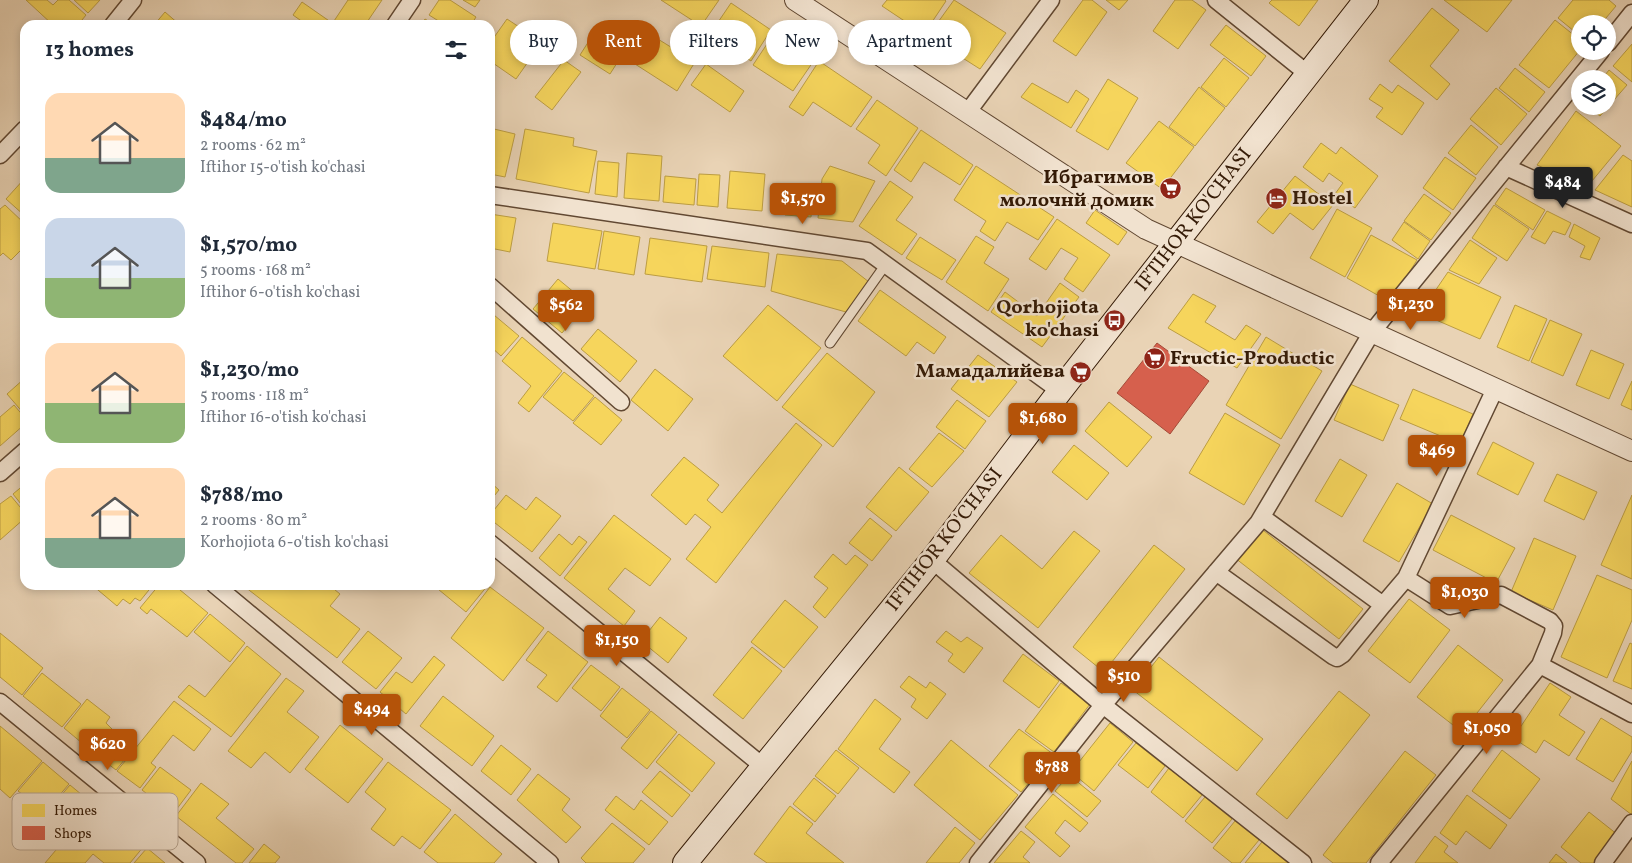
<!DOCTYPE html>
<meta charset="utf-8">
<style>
body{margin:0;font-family:Vollkorn,serif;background:#f6f6f7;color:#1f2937;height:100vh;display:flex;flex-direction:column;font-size:19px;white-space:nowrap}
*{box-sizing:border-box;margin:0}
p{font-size:16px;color:#747a83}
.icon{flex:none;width:28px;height:28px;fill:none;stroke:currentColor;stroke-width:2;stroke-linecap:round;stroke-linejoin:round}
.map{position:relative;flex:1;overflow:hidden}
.panel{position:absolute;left:20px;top:20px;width:475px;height:570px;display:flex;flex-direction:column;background:#fff;border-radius:15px;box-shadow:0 2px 8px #0003}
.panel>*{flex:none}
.hud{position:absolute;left:510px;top:20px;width:475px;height:45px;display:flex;gap:10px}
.tools{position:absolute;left:1571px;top:15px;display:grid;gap:10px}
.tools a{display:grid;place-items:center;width:45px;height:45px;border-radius:50%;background:#fff;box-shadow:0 2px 8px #0003;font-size:25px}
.price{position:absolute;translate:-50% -42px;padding:0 11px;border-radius:5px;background:#b45309;color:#fff;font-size:16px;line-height:32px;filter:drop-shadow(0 1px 2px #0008)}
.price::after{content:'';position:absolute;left:50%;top:30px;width:15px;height:11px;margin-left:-8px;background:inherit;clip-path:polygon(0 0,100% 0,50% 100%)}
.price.selected{background:#222;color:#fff}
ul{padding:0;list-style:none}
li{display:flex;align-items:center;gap:15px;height:125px;padding:0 25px}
li span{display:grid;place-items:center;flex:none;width:140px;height:100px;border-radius:15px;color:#555}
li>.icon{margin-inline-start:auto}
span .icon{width:60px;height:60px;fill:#fffc;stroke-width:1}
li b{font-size:21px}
h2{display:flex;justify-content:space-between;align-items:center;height:60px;padding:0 25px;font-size:21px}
.pill{padding:0 18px;border-radius:22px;background:#fff;box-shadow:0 2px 8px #0003;font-size:18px;line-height:45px}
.pill.selected{background:#b45309;color:#fff}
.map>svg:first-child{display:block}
</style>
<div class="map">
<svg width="1632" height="863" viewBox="0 0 1632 863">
<rect width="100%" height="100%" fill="#e9d3b5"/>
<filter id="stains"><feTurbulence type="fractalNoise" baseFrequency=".004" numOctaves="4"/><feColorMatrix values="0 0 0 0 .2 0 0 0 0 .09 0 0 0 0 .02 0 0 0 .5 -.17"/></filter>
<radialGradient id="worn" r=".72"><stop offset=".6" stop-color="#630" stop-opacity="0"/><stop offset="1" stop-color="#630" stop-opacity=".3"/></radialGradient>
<path fill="#f6d55c" stroke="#bc9d42" d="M26,0H47L53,5L58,0H69L86,15L78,25H53Z
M74,0H100L88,13Z
M348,0H382L365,25H340L334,21Z
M439,0H450L476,17L471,25H445L429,15Z
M463,0H480L475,7Z
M661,0H719L701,26Z
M887,0H945L946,1L924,34L882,6Z
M954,0L1006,33L980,69L928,36Z
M1083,0H1092L1107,12L1076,56L1053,41Z
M1106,0H1128L1119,10Z
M1175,0H1192L1206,10L1178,49L1153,31Z
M1272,0H1318L1299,26L1269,3Z
M1444,0H1512L1487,32Z
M1573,0H1609L1616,6L1601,24H1580V36L1558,18Z
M302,2L335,25H307L293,15Z
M731,3L771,30L751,61L710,34Z
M1432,8L1459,30L1430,66L1450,84L1437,100L1389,61Z
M165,12L180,25H154Z
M425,19L435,25H421Z
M507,19L542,42L516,79L490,61V43Z
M1555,20L1580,40V50L1549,88L1519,65Z
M601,22L631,41L610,74L580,55Z
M1226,25L1266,56L1251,76L1210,45Z
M775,32L815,59L793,91L753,65Z
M653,36L695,62L677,91L635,64Z
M1632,44V82L1613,66Z
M1224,58L1249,78L1226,107L1201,87Z
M564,60L581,72L552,110L535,97Z
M819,61L872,97L851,127L813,102L803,116L789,107Z
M706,64L744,91L730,112L691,85Z
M1515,68L1545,92L1529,112L1499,88Z
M1609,70L1627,85L1600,116L1587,106H1608V79H1602Z
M1108,79L1138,98L1108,150L1076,131Z
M1032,83L1068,103L1076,90L1089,99L1071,128L1021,97Z
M1380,84L1392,93L1398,85L1424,103L1402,135L1376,117L1383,108L1369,99Z
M1199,87L1225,108L1195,146L1169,127Z
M1496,88L1527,114L1501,145L1470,119Z
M877,100L918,128L886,176L868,163L880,145L856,129Z
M1576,111L1621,146L1587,187L1537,165Z
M1159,121L1194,147L1162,189L1126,163Z
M1471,125L1498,147L1476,175L1448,153Z
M490,128L515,134L505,177L490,174Z
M525,129L574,138L573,146L597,151L589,193L516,179Z
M921,130L973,165L960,185L924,162L911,182L894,170Z
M1321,143L1336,154L1341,147L1378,176L1355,208L1335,194L1343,183L1329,173L1323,182L1303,167Z
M627,153L662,156L659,201L624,198Z
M1623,155L1632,161V207L1595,190Z
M1445,157L1476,178L1453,210L1423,188Z
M598,161L619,163L617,197L595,194Z
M830,166L875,181L853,222L818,218L822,179Z
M976,166L1054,217L1038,240L1007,222L995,241L980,231L986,221L954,200Z
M730,171L765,174L762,211L727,208Z
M699,174L720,175L718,207L697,205Z
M665,176L696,179L694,205L663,202Z
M1295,176L1333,205L1313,230L1290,213L1273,234L1257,222Z
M25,178V216L6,199Z
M890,181L913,197L896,220L917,234L902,255L859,226Z
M787,187L813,189L811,217L785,215Z
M1506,188L1545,210L1533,230L1495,204Z
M1424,194L1451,213L1431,240L1404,221Z
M5,205L25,224V246L11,260L3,253L0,256V209Z
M1494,205L1529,229L1507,261L1472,238Z
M1337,209L1372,228L1345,277L1310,258Z
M1095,210L1127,232L1118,245L1086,223Z
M1547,211L1571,223L1565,235L1553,231L1545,244L1531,237Z
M490,214L516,218L510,252L490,248Z
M1057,219L1110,255L1083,292L1064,279L1078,258L1061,248L1046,270L1029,259Z
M1404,222L1430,241L1418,259L1392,240Z
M553,223L602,231L595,269L547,261Z
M1574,224L1600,238L1590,260L1580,257L1585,246L1569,237Z
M604,231L640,237L634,275L598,269Z
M1371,235L1417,260L1390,302L1347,278Z
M976,236L994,247L984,263L1009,279L988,311L946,282Z
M920,237L956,260L942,280L906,258Z
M650,238L707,246L702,282L645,274Z
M1470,240L1497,258L1479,284L1449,270Z
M712,246L769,253L765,287L707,279Z
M777,254L842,261L869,282L846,312L771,291Z
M1448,272L1501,297L1480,339L1420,313Z
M558,279L587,303L562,333L533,309Z
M1060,283L1079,297L1042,347L991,312L1005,292L1037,316Z
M880,290L946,337L934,354L917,342L906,356L858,321Z
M1193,294L1216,306L1205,322L1235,340L1246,325L1261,334L1237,368L1168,328Z
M768,305L821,348L777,401L723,356Z
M1515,305L1547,319L1529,361L1497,347Z
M494,315L519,336L501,356L490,346V321Z
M1550,320L1582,334L1563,376L1531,362Z
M598,329L637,361L620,382L581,349Z
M522,337L562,371L529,412L518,403L531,386L502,361Z
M1266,337L1322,371L1281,439L1226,405Z
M1591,350L1624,364L1609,399L1576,385Z
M827,353L875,392L833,447L782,407Z
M978,355L1017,382L989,417L951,389Z
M655,369L693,399L668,431L631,400Z
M564,372L594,396L573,421L543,397Z
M25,378V415L7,394Z
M1632,381V410L1621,405Z
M1350,384L1399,405L1383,441L1334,420Z
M1413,389L1473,414L1460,444L1400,419Z
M595,397L622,420L601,445L573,423Z
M957,400L986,421L965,449L936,427Z
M1109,402L1152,437L1127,467L1085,431Z
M14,405L25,418V424L0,446V417Z
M1225,413L1280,445L1244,505L1189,473Z
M796,423L822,445L716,583L686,559L711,527L695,514L686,525L651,495L684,457L719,485L707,500L722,513Z
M939,433L964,451L932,487L909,469Z
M1493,442L1534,463L1518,495L1477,474Z
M1074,445L1109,473L1087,500L1052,472Z
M1340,459L1367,475L1342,517L1315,501Z
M899,467L929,492L896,531L866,507Z
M1557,474L1597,492L1584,520L1544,501Z
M490,482L499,490L490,501Z
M1397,483L1433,504L1399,562L1363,541Z
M25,484V509L13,494Z
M506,495L526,510L536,497L561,516L532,552L490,519V515Z
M1632,495V579L1601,565Z
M11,496L25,513V518L0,540V504Z
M614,515L671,559L650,586L625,568L608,589L635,611L624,626L564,578Z
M1451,515L1515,548L1496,583L1433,550Z
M870,518L892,536L872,561L849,543Z
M1259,527L1363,609L1339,639L1235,558Z
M1074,531L1100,551L1038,628L969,573L1001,535L1042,569Z
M559,534L572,545L579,536L587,542L560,576L539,558Z
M1534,538L1576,556L1553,610L1511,592Z
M1154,545L1185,569L1104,672L1073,647Z
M833,554L846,565L855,555L868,565L825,618L813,607L828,588L814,577Z
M1597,575L1632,590V620L1607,678L1561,657Z
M92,585H153L140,601L135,598L130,604L123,599L117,606Z
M159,585H174L208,613L187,637L151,609L147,614L140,608Z
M247,585H290L294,588L296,585H329L340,594L330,606L360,629L337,658L245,587Z
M433,585H488L466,612Z
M490,587L544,628L503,681L451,638Z
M1409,599L1450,630L1410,683L1368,651Z
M785,600L818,627L784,668L751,642Z
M210,614L245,643L230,662L194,632Z
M660,617L687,638L668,663L641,641Z
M368,631L402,658L376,689L342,662Z
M548,631L588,662L557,702L537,687L547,675L526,660Z
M946,631L961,642L967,637L983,648L964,673L948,661L953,654L936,642Z
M0,633L43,668L22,695L0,677Z
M1630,643L1632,644V689L1613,681Z
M1458,645L1503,680L1462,732L1417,697Z
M247,646L281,674L231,737L178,697L189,685L205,697Z
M752,647L782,671L743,719L713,695Z
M1023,654L1059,681L1039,708L1003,681Z
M434,656L445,665L406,714L380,692L396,672L412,683Z
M1159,657L1263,739L1237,771L1133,690Z
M591,665L620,687L601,711L572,688Z
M42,673L81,704L62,727L23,696Z
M909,676L926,688L930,682L946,694L927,719L911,707L916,699L900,687Z
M286,678L304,691L287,712L319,737L290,773L265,752L251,768L228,751Z
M1061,683L1090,704L1054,752L1025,731Z
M1550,683L1571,697L1559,715L1585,732L1569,756L1544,740L1536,753L1513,738Z
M622,688L650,710L627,738L600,716Z
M1339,691L1370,715L1287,819L1256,794Z
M443,696L494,736L472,766L420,726Z
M87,699L110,717L106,723L113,730L94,753L64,728Z
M875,699L901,719L879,749L910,772L894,793L838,749Z
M174,701L211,729L194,751L173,735L151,763L156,767L140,788L117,771Z
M651,711L677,732L647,769L621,748Z
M1601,718L1632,737V751L1613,782L1576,759Z
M1110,723L1133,742L1094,791L1071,772Z
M340,725L383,759L348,803L305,769Z
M0,726L42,761L10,798L0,789Z
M1019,729L1053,754L1021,792L989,766Z
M114,731L135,747L116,770L95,754Z
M679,734L715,763L692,792L656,762Z
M951,740L1018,795L980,840L914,785Z
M1136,743L1165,766L1148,788L1118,765Z
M501,745L531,769L511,795L481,771Z
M836,750L859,768L838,794L815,776Z
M1502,750L1540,779L1510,819L1472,791Z
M1405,751L1436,775L1366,863H1333L1323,855Z
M1632,761V815L1611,799Z
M43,762L69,784L45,812L18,791Z
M388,762L451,810L420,849L402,836L394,846L371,829L386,809L365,792Z
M160,767L191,790L173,814L142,790Z
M1169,768L1202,795L1183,818L1151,792Z
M660,771L690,795L672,817L642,792Z
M538,774L570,799L562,810L581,827L566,843L517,800Z
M1069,775L1101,801L1087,817L1055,791Z
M814,778L836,796L815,822L793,804Z
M201,783L229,804L216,818L254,849L242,863H236L176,816Z
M70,785L93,804L68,833L45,814Z
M1053,794L1088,823L1080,832L1065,820L1055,833L1070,846L1060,857L1025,827Z
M1467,795L1507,825L1490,849L1466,831L1456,845L1440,833Z
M616,796L634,810L641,800L668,822L649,845L605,810Z
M1205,797L1232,819L1212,843L1185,821Z
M94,805L144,846L130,863H104L93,854L85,863H45Z
M790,806L813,824L806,833L844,863H767L754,854Z
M1589,812L1618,835L1595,863H1581L1561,847Z
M455,814L502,854L494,863H438L424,852Z
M1235,821L1259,840L1240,863H1232L1213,848Z
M612,823L645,849L633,863H586L581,858Z
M955,827L975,843L959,863H926Z
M1021,831L1035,842L1023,857L1030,863H994Z
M1435,836L1448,846L1444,852L1458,863H1415Z
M1262,842L1288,863H1245Z
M264,844L280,857L275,863H249Z
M147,848L165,863H134Z
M1556,854L1567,863H1549Z"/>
<path fill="#d6604d" stroke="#a54b38" d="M1157,343L1209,381L1170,434L1117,393Z"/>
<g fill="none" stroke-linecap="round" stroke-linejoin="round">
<defs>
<path id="service" d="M830,343L886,264"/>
<path id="minor" d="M1216,0L1308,74
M113,25L133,0
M395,25L412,0
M1608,43L1632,13
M967,113L1051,0
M0,155L25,129
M1506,167L1632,224
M490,195L867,251L1060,391
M490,286L621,402
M0,473L25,451
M490,543L764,767
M932,560L1103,705L1303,863
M1216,572L1333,656L1337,658L1343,654L1383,605L1262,517
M1406,578L1495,389
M215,585L550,863
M1540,665L1632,714
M0,702L197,863
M978,863L1103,705L1258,523L1372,332L1601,51
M1379,863L1540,665L1553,633L1554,626L1550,621L1501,595L1450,606L1406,578L1383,605
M1603,863L1632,823"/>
<path id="tertiary" d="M795,0L1146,229L1632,451"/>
<path id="secondary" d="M685,863L932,560L1060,391L1366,0"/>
</defs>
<use href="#service" stroke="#614832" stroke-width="11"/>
<use href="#minor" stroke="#614832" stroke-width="19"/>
<use href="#tertiary" stroke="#614832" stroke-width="22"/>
<use href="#secondary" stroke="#341a06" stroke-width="26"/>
<use href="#service" stroke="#f1e2cf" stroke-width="9"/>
<use href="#minor" stroke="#f1e2cf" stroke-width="16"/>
<use href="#tertiary" stroke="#f1e2cf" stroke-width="20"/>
<use href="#secondary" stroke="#f1e2cf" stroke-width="24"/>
</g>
<defs>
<symbol id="supermarket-disc" viewBox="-11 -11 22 22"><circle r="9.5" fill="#8f2418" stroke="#f1e2cf"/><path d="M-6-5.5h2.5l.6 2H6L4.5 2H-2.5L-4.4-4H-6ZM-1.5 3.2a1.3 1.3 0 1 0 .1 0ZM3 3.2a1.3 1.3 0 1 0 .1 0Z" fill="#fff"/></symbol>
<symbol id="hotel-disc" viewBox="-11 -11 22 22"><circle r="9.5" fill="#8f2418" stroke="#f1e2cf"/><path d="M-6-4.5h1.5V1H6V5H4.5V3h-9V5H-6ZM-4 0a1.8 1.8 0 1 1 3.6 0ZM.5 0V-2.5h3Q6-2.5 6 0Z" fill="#fff"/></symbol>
<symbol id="bus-disc" viewBox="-11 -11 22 22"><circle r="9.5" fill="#8f2418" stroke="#f1e2cf"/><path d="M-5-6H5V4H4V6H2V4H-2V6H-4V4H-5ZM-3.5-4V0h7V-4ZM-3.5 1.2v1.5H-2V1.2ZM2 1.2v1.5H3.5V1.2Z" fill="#fff"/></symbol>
</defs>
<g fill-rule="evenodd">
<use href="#supermarket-disc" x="1158" y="176" width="25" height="25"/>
<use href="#hotel-disc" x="1264" y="186" width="25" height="25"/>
<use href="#bus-disc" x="1102" y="308" width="25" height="25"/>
<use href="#supermarket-disc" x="1142" y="346" width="25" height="25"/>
<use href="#supermarket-disc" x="1068" y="360" width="25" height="25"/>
</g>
<g text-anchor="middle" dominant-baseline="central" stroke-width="5" stroke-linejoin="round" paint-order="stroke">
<g font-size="20" font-weight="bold" fill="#341a06" stroke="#f1e2cf" text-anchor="end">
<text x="1154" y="178">Ибрагимов<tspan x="1154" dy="23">молочнй домик</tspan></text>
<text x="1292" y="199" text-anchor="start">Hostel</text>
<text x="1099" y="308">Qorhojiota<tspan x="1099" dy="23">ko'chasi</tspan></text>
<text x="1170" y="359" text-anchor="start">Fructic-Productic</text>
<text x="1065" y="372">Мамадалийева</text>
</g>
<g font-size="20" fill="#341a06" stroke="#f1e2cf">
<text transform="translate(1194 220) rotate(-52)">IFTIHOR KO'CHASI</text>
<text transform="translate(945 540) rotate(-52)">IFTIHOR KO'CHASI</text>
</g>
</g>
<rect x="12" y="793" width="166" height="57" rx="8" fill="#f1e2cf" stroke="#b8a693" stroke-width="1"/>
<rect x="22" y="804" width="23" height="13" fill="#f6d55c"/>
<rect x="22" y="826" width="23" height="14" fill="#d6604d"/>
<g font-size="14" fill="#341a06">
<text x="54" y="815">Homes</text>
<text x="54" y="838">Shops</text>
</g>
<rect width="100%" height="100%" filter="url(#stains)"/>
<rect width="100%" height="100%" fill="url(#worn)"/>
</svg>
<div class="tools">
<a><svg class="icon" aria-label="locate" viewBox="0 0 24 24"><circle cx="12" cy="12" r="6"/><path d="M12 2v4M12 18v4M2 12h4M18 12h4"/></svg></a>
<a><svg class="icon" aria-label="layers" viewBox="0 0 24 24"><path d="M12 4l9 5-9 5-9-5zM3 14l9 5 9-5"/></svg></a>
</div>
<b class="price selected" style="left:1563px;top:209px">$484</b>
<b class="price" style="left:803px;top:225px">$1,570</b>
<b class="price" style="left:1411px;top:331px">$1,230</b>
<b class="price" style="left:566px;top:332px">$562</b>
<b class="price" style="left:1043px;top:445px">$1,680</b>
<b class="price" style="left:1437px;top:477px">$469</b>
<b class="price" style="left:1465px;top:619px">$1,030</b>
<b class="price" style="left:617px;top:667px">$1,150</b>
<b class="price" style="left:1124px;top:703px">$510</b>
<b class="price" style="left:372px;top:736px">$494</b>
<b class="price" style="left:1487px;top:755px">$1,050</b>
<b class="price" style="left:108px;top:771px">$620</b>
<b class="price" style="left:1052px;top:794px">$788</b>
<div class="hud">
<a class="pill">Buy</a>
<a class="pill selected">Rent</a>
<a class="pill">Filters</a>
<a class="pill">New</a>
<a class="pill">Apartment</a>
</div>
<section class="panel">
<h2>13 homes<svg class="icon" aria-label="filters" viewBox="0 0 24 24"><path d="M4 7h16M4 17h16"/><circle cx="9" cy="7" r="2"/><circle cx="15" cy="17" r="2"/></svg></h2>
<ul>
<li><span style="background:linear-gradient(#ffd9b3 65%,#7fa58c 0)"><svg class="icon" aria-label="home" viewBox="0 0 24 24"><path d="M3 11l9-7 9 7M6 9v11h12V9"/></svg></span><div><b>$484/mo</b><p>2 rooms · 62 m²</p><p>Iftihor 15-o'tish ko'chasi</p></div></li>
<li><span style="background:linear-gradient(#c9d6e8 60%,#8fb573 0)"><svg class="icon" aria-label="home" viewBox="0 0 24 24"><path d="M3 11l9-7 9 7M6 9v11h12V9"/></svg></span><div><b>$1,570/mo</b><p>5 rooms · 168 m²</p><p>Iftihor 6-o'tish ko'chasi</p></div></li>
<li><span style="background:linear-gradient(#ffd9b3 60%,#8fb573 0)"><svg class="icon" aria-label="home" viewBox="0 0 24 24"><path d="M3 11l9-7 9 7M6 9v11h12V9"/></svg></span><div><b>$1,230/mo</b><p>5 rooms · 118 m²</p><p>Iftihor 16-o'tish ko'chasi</p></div></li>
<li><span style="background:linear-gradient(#ffd9b3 70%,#7fa58c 0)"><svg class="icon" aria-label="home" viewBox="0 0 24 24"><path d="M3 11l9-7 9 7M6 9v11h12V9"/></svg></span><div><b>$788/mo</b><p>2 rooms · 80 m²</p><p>Korhojiota 6-o'tish ko'chasi</p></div></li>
</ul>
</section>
</div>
